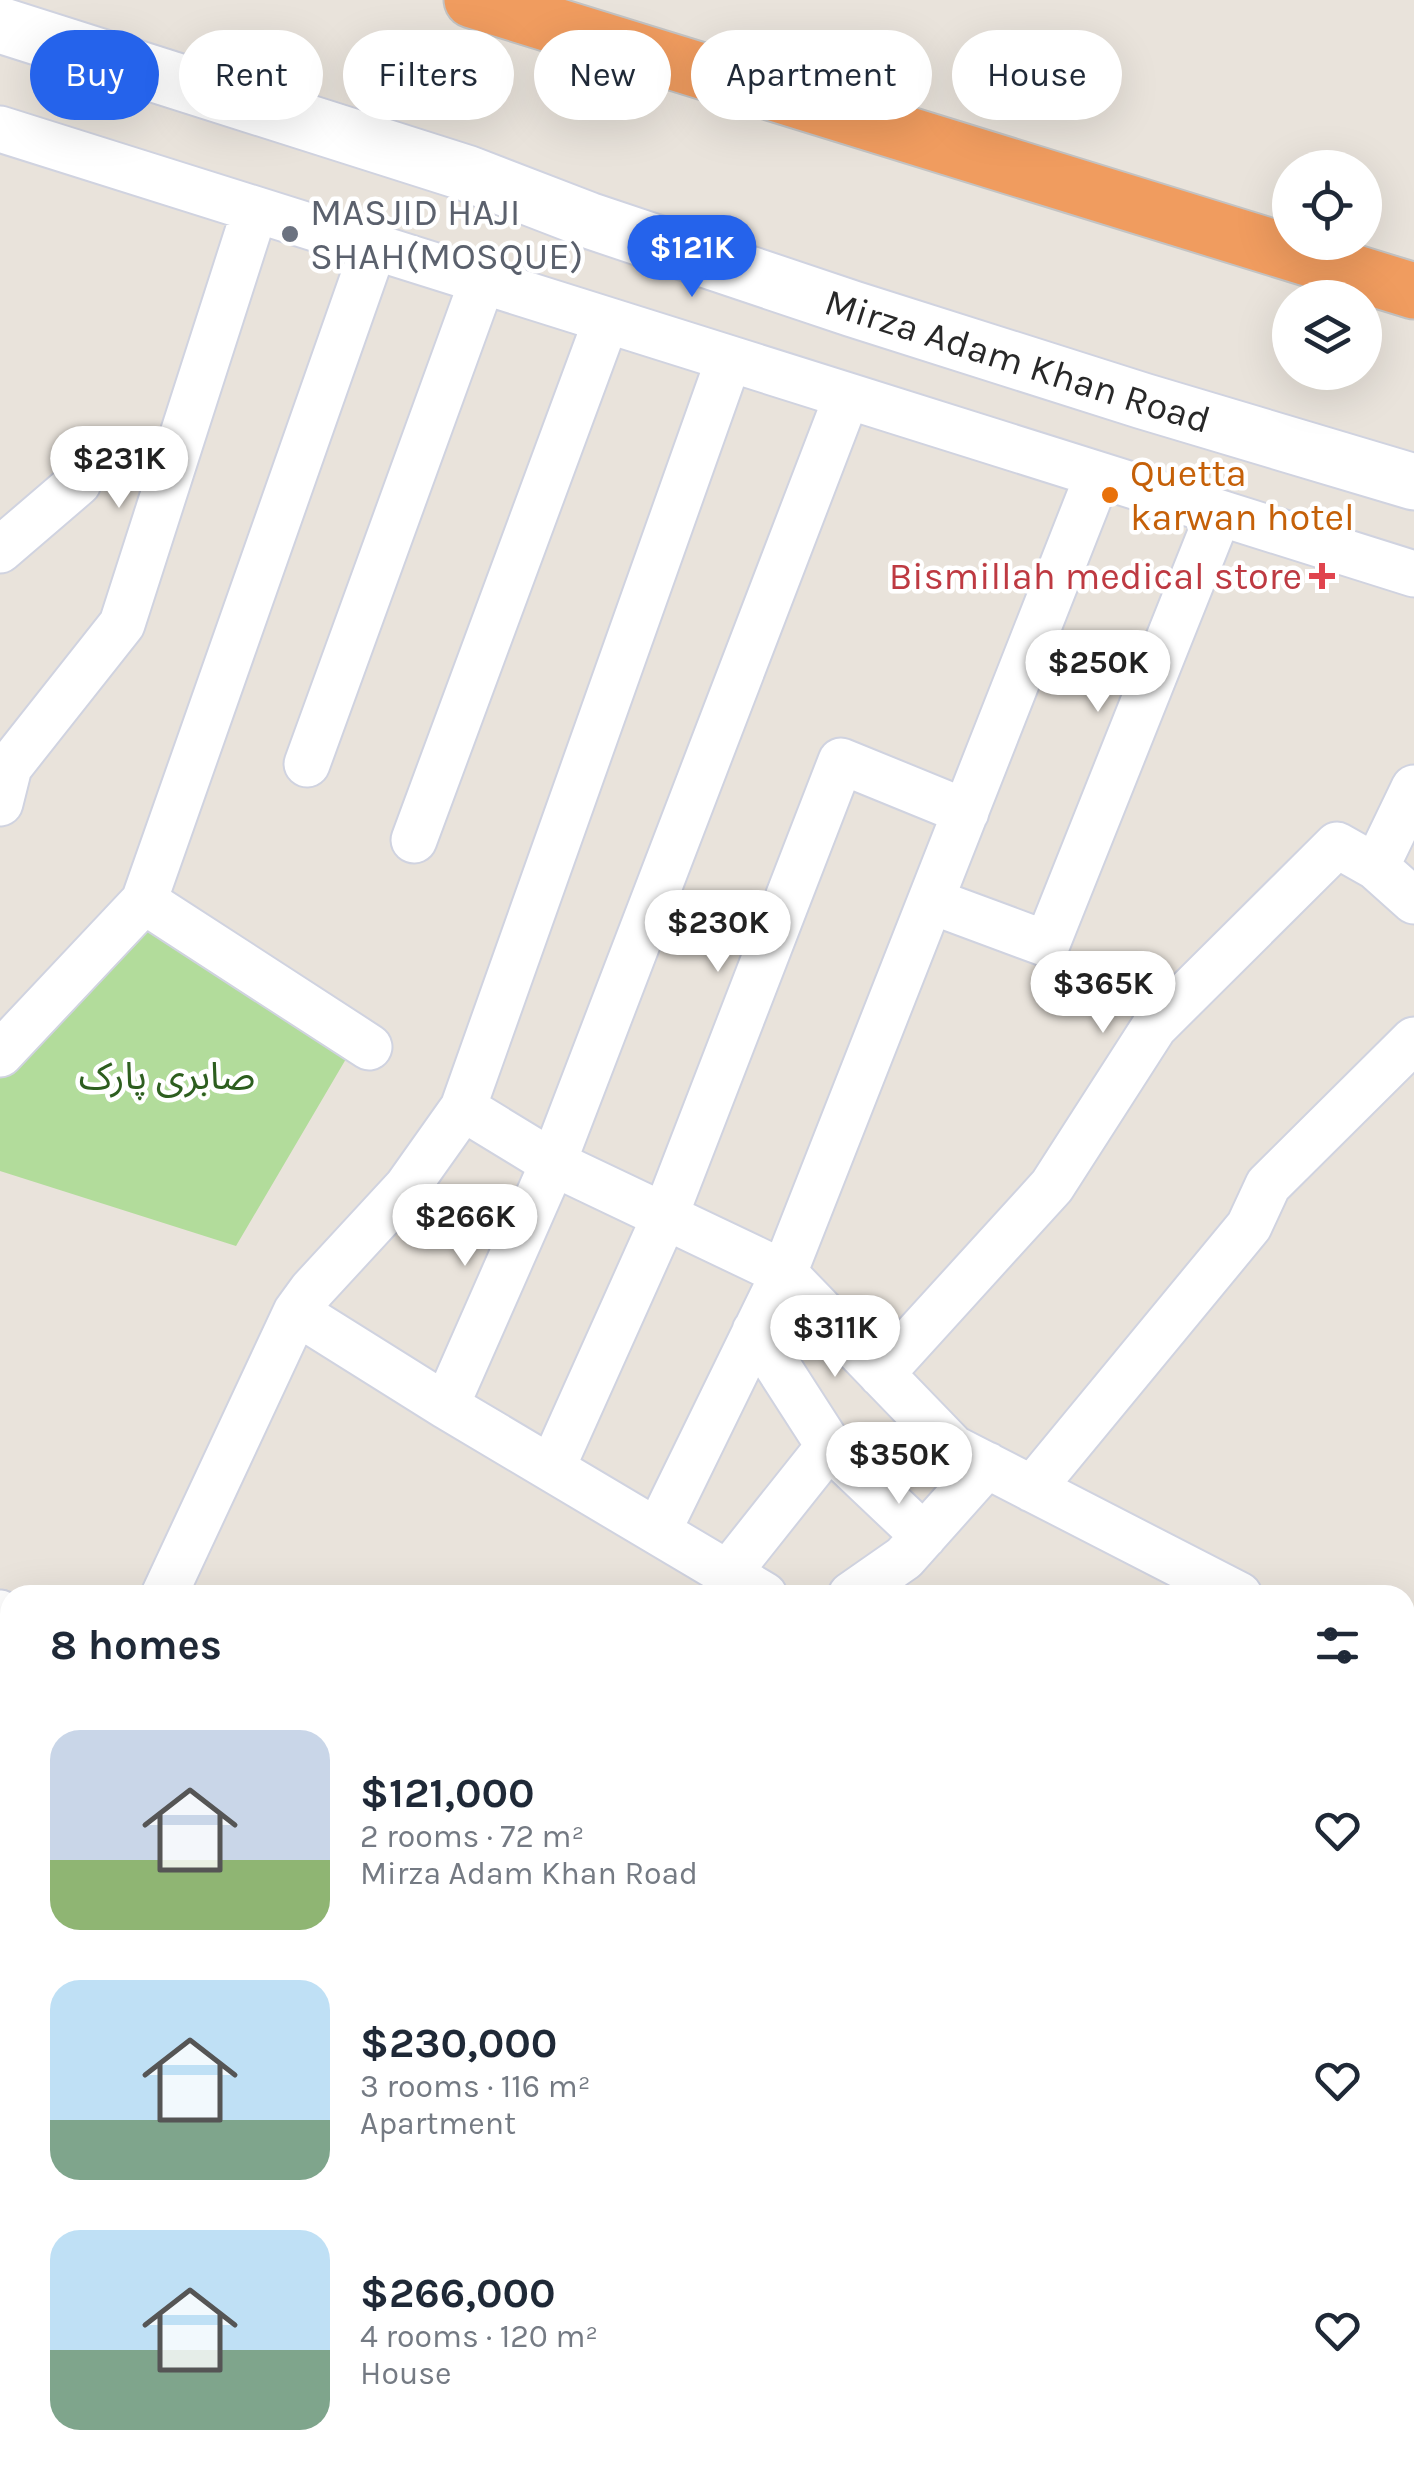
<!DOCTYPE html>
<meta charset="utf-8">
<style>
body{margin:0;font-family:Karla,"Noto Sans Arabic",sans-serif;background:#f6f6f7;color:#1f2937;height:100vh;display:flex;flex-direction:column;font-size:38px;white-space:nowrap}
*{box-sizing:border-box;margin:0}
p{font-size:32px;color:#747a83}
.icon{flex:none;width:55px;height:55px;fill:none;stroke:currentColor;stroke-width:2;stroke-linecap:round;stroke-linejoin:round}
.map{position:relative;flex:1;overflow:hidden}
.drawer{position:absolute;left:0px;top:1585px;width:1415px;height:892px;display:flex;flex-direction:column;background:#fff;border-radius:30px 30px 0 0;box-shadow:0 10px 40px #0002}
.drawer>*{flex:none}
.top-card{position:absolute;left:30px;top:30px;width:1355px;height:90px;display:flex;gap:20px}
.tools{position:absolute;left:1272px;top:150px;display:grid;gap:20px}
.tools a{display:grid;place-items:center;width:110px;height:110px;border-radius:50%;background:#fff;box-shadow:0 10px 40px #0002;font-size:50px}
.price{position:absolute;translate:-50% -85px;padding:0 22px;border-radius:35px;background:#fff;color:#222;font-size:32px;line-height:65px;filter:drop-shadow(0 2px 5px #0008)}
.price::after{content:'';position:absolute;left:50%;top:60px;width:30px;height:22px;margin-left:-15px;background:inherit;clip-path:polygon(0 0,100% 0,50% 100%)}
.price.on{background:#2563eb;color:#fff}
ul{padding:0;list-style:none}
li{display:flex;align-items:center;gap:30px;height:250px;padding:0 50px}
li span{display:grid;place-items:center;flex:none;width:280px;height:200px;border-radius:30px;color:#555}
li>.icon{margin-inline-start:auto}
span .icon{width:120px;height:120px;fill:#fffc;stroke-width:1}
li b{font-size:42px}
h2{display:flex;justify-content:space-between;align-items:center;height:120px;padding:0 50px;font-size:42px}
.pill{padding:0 35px;border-radius:45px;background:#fff;box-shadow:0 10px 40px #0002;font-size:35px;line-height:90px}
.pill.on{background:#2563eb;color:#fff}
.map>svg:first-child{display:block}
</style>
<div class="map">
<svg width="1414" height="2477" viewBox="0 0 1414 2477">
<rect width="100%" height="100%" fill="#e9e3db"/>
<path fill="#b2dc9b" d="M139,888L363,1030L236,1246L0,1171V1054Z
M1405,2054L1414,2058V2263L1405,2281Z"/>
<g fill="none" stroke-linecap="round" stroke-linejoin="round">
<defs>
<path id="street" d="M0,129L1414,574
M0,550L78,483
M307,764L482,282
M0,803L9,767L122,624L255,210
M414,840L606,321
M1376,867L1414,901
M144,901L369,1047
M931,901L1047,944L1219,513
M0,1054L144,901L374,247
M463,1108L553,1163L784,1273L953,1448L1239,1595
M296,1312L446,1406L764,1595
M755,1331L829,1446L924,1536
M881,1374L1052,1186L1154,1027L1337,845L1376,867L1414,788
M446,1406L553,1163L847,396
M552,1468L665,1216L841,761L966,812
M1032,1489L1249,1226L1268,1185L1414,1040
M658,1531L784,1273L1098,475
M728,1573L829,1446
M164,1595L296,1312L312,1290L407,1187L463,1108L729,359
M851,1595L904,1558L987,1465
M0,1613L10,1618
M1405,1662L1414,1654
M1405,1888L1414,1872
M0,1923L10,1921
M1405,1948L1414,1953
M0,2001L10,1983
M1405,2388L1414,2394
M497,2477L502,2468
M1331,2477L1337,2468"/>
<g id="secondary">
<path id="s1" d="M0,25L466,173L588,220L853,309L1143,401L1414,482"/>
</g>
<path id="highway" d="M472,0L1414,291"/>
</defs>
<use href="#street" stroke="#d0d3e0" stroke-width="49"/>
<use href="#secondary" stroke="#d0d3e0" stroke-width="59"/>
<use href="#highway" stroke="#c3c3c3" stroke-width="59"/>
<use href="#street" stroke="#fff" stroke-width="45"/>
<use href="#secondary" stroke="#fff" stroke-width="55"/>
<use href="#highway" stroke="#f09c5f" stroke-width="55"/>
</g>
<circle fill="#6b7280" stroke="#fff" stroke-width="4" cx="290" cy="234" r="10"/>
<circle fill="#e8710a" stroke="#fff" stroke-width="4" cx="1110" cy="495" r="10"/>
<path fill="#e0444e" stroke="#fff" stroke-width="4" d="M1317 561h10v10h10v10h-10v10h-10v-10h-10v-10h10z"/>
<g text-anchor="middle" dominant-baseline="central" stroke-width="9" stroke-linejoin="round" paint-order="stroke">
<g font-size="38" fill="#5b616d" stroke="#fff" text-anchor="start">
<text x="310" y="212">MASJID HAJI<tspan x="310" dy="44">SHAH(MOSQUE)</tspan></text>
</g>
<g font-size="38" fill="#282828" stroke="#fff">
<text stroke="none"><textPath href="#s1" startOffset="1072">Mirza Adam Khan Road</textPath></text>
</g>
<g font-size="38" fill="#c56008" stroke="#fff" text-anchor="start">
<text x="1130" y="473">Quetta<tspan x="1130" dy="44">karwan hotel</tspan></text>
</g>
<g font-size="38" fill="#be3a42" stroke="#fff" text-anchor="end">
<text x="1302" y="576">Bismillah medical store</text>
</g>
<g font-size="38" fill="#2d5e1f" stroke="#fff">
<text x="167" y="1076">صابری پارک</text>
</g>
</g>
</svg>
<div class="tools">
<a><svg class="icon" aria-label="locate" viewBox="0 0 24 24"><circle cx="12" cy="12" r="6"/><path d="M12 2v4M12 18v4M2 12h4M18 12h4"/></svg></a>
<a><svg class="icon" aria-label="layers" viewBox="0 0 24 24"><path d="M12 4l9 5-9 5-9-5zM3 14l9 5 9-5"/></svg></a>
</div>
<b class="price on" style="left:692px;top:300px">$121K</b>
<b class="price" style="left:119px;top:511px">$231K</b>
<b class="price" style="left:1098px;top:715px">$250K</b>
<b class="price" style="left:718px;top:975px">$230K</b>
<b class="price" style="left:1103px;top:1036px">$365K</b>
<b class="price" style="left:465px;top:1269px">$266K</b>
<b class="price" style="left:835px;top:1380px">$311K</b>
<b class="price" style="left:899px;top:1507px">$350K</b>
<div class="top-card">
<a class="pill on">Buy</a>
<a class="pill">Rent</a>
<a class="pill">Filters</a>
<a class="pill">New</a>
<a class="pill">Apartment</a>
<a class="pill">House</a>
</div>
<section class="drawer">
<h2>8 homes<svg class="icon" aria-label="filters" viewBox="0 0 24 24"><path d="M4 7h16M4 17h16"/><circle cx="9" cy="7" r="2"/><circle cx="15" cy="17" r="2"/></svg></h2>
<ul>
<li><span style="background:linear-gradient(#c9d6e8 65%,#8fb573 0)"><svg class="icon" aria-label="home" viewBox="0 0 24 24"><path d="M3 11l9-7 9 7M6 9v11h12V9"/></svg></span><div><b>$121,000</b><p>2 rooms · 72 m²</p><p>Mirza Adam Khan Road</p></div><svg class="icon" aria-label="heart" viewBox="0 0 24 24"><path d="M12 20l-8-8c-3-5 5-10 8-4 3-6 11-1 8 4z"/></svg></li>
<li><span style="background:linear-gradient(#bfe0f5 70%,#7fa58c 0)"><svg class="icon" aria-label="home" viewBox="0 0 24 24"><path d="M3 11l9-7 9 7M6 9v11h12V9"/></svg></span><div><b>$230,000</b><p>3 rooms · 116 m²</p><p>Apartment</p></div><svg class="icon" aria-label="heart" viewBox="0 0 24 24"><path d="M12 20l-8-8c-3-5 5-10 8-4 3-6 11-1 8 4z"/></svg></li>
<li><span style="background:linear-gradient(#bfe0f5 60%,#7fa58c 0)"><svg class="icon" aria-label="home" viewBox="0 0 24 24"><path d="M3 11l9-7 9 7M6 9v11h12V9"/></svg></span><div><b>$266,000</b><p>4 rooms · 120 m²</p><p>House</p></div><svg class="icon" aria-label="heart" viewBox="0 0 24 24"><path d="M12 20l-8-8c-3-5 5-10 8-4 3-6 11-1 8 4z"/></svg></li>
</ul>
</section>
</div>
